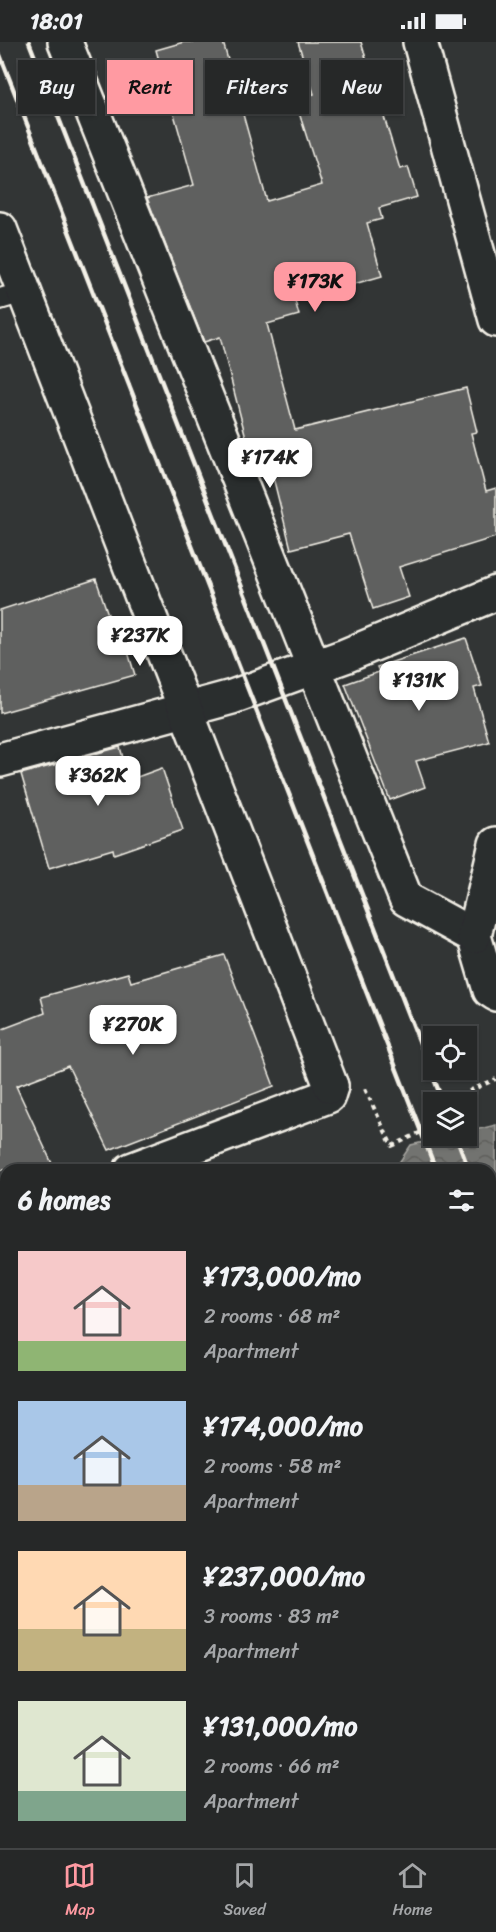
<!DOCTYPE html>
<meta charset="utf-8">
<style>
body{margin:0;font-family:Sriracha,sans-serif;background:#2e3030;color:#f1f3f6;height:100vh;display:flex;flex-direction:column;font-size:22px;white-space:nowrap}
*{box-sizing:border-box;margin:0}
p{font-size:20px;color:#a4a6a8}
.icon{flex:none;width:33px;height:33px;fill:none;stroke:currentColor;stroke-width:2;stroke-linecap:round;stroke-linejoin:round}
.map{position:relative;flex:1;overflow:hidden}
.sheet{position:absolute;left:0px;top:1122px;width:496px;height:684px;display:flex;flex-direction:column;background:#262828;border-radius:18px 18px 0 0;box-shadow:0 2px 4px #0004,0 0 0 2px #424445}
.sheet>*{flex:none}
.top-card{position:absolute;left:18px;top:18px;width:460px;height:54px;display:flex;gap:12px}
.tools{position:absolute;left:423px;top:984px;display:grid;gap:12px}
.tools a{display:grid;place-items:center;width:54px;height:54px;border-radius:0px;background:#262828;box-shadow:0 2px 4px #0004,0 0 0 2px #424445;font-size:30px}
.price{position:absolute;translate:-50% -51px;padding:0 14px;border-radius:12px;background:#fff;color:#222;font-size:20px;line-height:39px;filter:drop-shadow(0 2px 3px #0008)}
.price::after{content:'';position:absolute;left:50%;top:36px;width:18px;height:14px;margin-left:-9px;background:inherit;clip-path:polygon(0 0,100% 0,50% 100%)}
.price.active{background:#ff9aa2;color:#111}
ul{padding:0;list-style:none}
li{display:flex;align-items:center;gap:18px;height:150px;padding:0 18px}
li span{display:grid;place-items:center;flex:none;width:168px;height:120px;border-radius:0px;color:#555}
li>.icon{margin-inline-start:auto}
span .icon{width:72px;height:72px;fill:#fffc;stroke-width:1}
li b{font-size:26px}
h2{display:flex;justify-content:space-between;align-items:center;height:72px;padding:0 18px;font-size:26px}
.pill{padding:0 21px;border-radius:0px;background:#262828;box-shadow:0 2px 4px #0004,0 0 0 2px #424445;font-size:21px;line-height:54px}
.pill.active{background:#ff9aa2;color:#111}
.status{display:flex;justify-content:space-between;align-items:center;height:42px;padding:0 30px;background:#262828;direction:ltr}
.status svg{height:16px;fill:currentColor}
.menu{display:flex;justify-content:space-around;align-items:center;height:84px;border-top:2px solid #424445;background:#262828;font-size:16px;color:#a4a6a8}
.menu a{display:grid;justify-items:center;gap:3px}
.menu .active{color:#ff9aa2}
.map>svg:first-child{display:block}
</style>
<div class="status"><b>18:01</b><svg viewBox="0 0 49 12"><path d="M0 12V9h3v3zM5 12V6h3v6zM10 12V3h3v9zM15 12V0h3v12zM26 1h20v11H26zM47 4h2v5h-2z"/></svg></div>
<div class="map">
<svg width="496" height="1806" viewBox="0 0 496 1806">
<defs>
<pattern id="water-waves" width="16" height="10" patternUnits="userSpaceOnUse" patternTransform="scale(1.5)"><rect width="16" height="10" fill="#727370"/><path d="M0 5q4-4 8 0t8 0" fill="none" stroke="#5e5e5b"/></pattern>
</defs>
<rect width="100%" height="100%" fill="#323535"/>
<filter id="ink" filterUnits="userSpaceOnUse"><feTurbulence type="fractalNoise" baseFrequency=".0167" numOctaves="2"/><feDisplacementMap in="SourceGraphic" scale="12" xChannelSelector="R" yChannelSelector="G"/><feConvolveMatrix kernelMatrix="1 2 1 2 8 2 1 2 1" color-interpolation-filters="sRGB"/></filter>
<g filter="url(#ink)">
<path fill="url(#water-waves)" stroke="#a6a5a0" stroke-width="1.5" d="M496,1083V1193L491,1194L490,1128H394L411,1103L450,1094H466L467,1090Z"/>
<path fill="#5f605f" stroke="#f4f1e8" stroke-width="1.5" d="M184,0H223L267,159L322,143L295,58L314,52L298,0H361L400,127L408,125L417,155L379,166L382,177L367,181L382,234L295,259L299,273L267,282L295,388L466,346L477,390L471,391L486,449L496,446V495L399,525L409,555L373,567L349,492L291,507L266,407L250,411L220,295L204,300L147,156L194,143L156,8Z
M96,537L115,593L122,590L135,633L0,671V568Z
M466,596L482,644L474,646L489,700L416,719L425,745L390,758L345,642L379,630L377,625Z
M120,705L129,738L162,726L183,788L114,812L113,807L49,826L21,732Z
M224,913L274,1044L109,1108L68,1024L16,1044L55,1128H0V988L45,971L41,955L128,931L131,940Z"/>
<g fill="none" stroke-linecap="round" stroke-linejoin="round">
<defs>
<path id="lane" d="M0,257L24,250"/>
<path id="street" d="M65,0L406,857L474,894L490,948L496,952
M0,718L232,655L345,614L496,551
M131,1128L328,1054L331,1044
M0,1177L6,1175
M490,1421L496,1434
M0,1525L6,1523
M0,1579L6,1597
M490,1743L496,1741
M76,1800L78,1806
M314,1806L331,1800"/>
<path id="secondary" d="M420,0L496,278
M0,187L331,1044
M474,894L496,802"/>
</defs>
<use href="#lane" stroke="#f4f1e8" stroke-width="24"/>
<use href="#street" stroke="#f4f1e8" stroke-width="38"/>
<use href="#secondary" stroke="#f4f1e8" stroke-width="38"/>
<path stroke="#f4f1e8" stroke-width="4" stroke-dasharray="4.5 4.5" stroke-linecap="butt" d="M365,1047L392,1104L434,1084
M466,1069L475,1065L469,1049L496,1037"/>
<use href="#lane" stroke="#2a2d2e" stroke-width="20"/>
<use href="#street" stroke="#2a2d2e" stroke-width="33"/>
<use href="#secondary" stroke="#2a2d2e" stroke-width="33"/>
<path stroke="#f4f1e8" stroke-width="4.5" d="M29,0L443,1060
M0,13L436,1128
M456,1094L469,1128
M490,1183L496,1197
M490,1268L496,1282"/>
</g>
</g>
</svg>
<div class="tools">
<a><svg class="icon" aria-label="locate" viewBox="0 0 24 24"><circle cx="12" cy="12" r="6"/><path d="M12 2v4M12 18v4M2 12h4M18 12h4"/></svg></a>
<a><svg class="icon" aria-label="layers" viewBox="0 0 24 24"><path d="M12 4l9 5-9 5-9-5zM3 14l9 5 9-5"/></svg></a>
</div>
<b class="price active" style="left:315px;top:271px">¥173K</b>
<b class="price" style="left:270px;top:447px">¥174K</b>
<b class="price" style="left:140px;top:625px">¥237K</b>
<b class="price" style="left:419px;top:670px">¥131K</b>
<b class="price" style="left:98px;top:765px">¥362K</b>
<b class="price" style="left:133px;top:1014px">¥270K</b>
<div class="top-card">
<a class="pill">Buy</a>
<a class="pill active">Rent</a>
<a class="pill">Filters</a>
<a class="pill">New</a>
</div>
<section class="sheet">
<h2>6 homes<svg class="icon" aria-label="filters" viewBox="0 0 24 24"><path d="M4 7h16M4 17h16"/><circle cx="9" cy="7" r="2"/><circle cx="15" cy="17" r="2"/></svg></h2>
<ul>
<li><span style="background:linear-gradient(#f6c9c9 75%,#8fb573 0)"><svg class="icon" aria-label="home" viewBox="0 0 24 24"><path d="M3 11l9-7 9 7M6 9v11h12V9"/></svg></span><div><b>¥173,000/mo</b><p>2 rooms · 68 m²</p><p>Apartment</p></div></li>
<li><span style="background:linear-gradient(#a9c7e8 70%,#b9a48a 0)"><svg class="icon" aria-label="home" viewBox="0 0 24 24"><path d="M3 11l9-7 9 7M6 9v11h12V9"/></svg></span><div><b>¥174,000/mo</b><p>2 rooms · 58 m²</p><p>Apartment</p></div></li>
<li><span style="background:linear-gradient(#ffd9b3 65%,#c2b280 0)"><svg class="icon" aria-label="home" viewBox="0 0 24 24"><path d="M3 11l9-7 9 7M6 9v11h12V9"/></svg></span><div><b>¥237,000/mo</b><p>3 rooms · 83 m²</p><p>Apartment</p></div></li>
<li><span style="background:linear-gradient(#dfe7d0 75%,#7fa58c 0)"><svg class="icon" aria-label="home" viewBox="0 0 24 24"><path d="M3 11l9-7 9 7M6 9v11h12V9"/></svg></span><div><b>¥131,000/mo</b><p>2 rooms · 66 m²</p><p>Apartment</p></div></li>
</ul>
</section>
</div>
<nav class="menu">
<a class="active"><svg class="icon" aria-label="map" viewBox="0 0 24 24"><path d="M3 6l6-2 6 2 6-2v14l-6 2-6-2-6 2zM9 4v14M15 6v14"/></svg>Map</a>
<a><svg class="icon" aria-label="saved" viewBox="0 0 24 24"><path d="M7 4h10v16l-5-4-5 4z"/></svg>Saved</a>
<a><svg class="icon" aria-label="home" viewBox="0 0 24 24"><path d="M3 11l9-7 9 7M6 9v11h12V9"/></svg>Home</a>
</nav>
